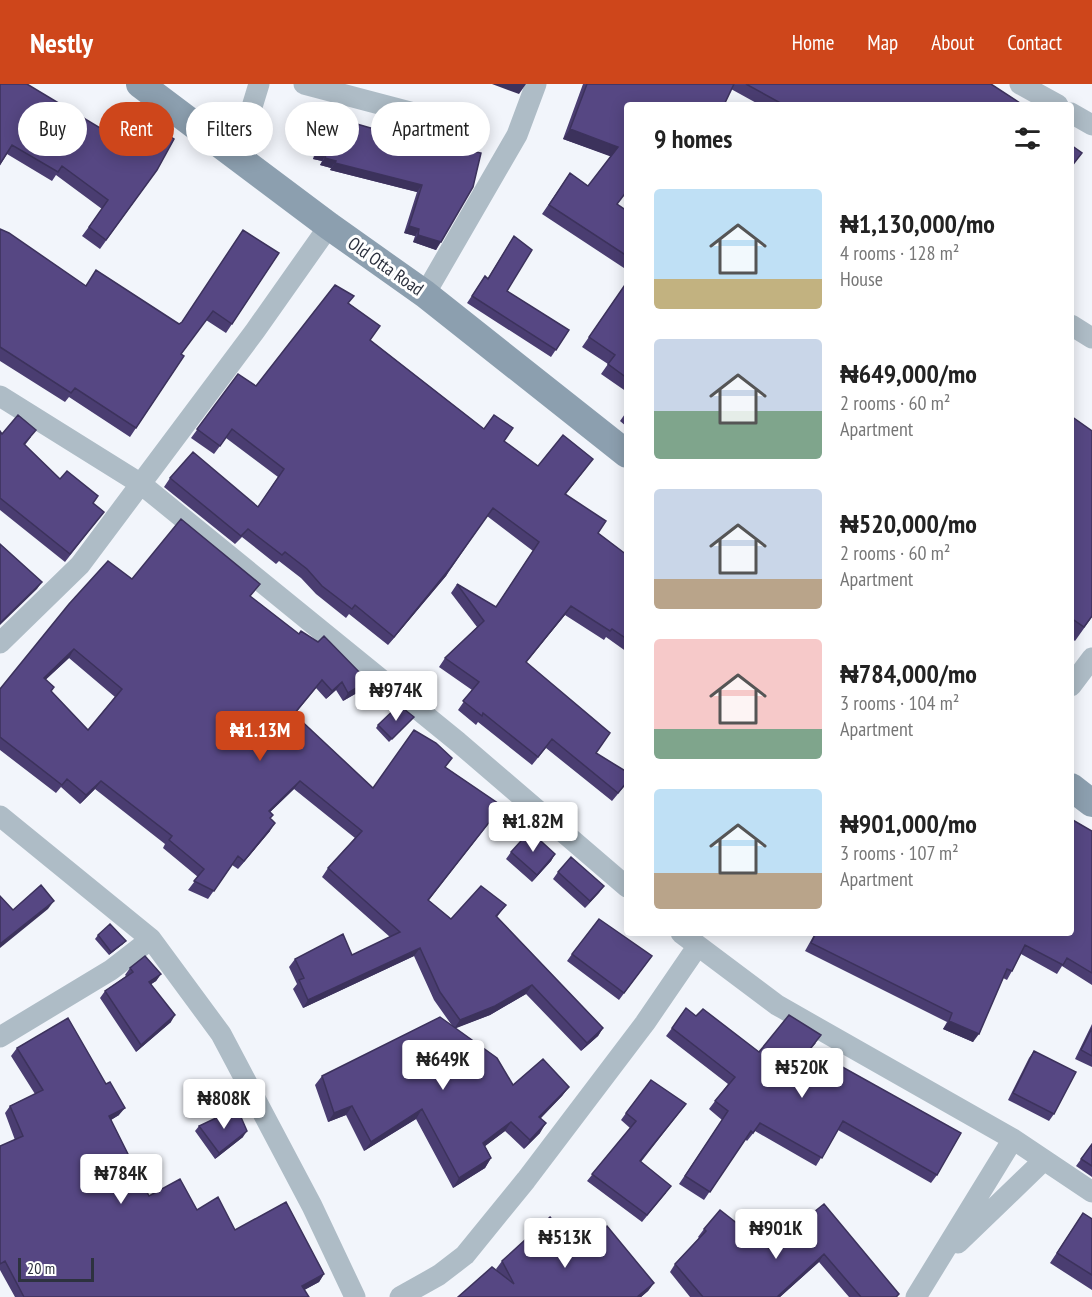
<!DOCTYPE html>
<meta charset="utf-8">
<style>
body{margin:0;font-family:"PT Sans Narrow",sans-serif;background:#f6f6f6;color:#222;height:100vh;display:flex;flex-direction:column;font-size:22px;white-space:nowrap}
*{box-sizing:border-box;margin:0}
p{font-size:20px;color:#767676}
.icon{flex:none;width:33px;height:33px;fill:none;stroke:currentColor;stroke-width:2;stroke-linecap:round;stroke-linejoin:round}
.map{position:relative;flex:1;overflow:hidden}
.drawer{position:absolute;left:624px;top:18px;width:450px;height:834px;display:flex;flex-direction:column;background:#fff;border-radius:6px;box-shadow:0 3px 15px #0003}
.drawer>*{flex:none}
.guide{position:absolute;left:18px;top:18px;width:516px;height:54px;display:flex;gap:12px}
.scale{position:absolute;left:18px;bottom:15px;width:76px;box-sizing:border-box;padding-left:6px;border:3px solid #2d323f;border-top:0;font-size:16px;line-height:21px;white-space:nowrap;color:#2d323f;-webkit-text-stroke:4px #fff;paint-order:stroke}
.price{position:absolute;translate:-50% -51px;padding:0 14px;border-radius:6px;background:#fff;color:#222;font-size:20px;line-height:39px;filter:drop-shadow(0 2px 3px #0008)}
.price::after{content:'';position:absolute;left:50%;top:36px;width:18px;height:14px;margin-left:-9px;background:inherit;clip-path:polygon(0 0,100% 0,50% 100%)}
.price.active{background:#ce461b;color:#fff}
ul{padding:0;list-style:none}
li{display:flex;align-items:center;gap:18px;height:150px;padding:0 30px}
li span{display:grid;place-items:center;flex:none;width:168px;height:120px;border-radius:6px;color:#555}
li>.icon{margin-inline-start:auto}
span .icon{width:72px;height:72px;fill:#fffc;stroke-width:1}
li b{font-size:26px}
h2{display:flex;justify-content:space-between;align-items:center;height:72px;padding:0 30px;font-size:26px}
.pill{padding:0 21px;border-radius:27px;background:#fff;box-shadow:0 3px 15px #0003;font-size:21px;line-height:54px}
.pill.active{background:#ce461b;color:#fff}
header{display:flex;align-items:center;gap:36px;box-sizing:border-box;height:84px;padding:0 30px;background:#ce461b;color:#fff}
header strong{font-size:28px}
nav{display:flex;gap:33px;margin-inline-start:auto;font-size:21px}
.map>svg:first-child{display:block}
</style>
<header>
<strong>Nestly</strong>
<nav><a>Home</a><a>Map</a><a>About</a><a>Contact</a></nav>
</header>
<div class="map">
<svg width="1092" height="1213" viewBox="0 0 1092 1213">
<rect width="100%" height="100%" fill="#f2f5fb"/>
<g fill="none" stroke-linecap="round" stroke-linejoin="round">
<path stroke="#aebcc6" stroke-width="21" d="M304,0L463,42
M1020,0L1058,21
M1071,29L1092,41
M237,72L259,0
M425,210L517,51L536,0
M1071,241L1092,254
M0,312L141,400L458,658L627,803
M0,559L80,481L255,247L329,142
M1071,602L1092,574
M0,732L151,855L221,950L312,1122L355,1213
M681,849L777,921L1013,1055L1092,1108
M0,953L111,886L151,855
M958,1159L1043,1077
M400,1213L439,1191L465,1171L526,1096L645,939L697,863
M916,1213L1013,1055"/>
<path stroke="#8c9faf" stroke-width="28" d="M140,0L329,142L425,210L627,370
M1071,703L1092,719"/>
</g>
<path fill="#4a3d71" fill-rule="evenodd" d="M0,0L157,86L100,165L82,152L102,125L56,91L52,97L7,70L0,81Z
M583,0H991L1023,21H760L731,5L627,21L617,121L627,127V186L542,130L570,89L588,102L611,72L563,55Z
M329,32L395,51L481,69L436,166L413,158L415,152L404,149L417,108L330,86L331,84L320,81L322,77L313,75L324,39Z
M0,145L85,202L179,240L182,238L279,169L226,249L206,236L181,270L184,272L130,353L69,313L65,318L0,277Z
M514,152L507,207L569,246L551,273L467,219L485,192L488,194Z
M627,198V308L601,290L608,280L582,263Z
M349,219L370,256L484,345L504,357L538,382L587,383L566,410L598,449L627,471V568L606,553L604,556L565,531L526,578L596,669L627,688V699L612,717L546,664L532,681L478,638L476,641L458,626L472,606L439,583L445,574L477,543L451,509L457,500L496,523L533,467L487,432L446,492L388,561L349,530L346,534L316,510L301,494L279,477L276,480L242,453L235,460L164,403L170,394L258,423L278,393L226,354L214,370L191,354L238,290L256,302Z
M627,327V343L620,337Z
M1071,332L1092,533L1075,557L1071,554Z
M0,347L2,350L31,353L25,361L60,395L104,428L65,478L0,426Z
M132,495L250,513L362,606L343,617L336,606L326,615L316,604L294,631L373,704L445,683L496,730L428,816L451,835L506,821L497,833L603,944L598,952L581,967L526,910L490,931L455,944L513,1001L569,1003L562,1012L541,1034L540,1049L524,1065L505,1047L485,1062L491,1074L485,1084L453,1104L416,1035L364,1067L346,1031L328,1038L315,1001L322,992L453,943L434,916L414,872L303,924L293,905L297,900L289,883L295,875L352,871L390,853L322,793L328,784L355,754L294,705L270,728L273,731L270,735V747L238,785L232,781L208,815L188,806L198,793L163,764L165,760L95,705L80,720L61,703L56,709L0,666V605ZM69,574L115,613L88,646L51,608L45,596Z
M414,633L389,658L376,644L378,641Z
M1092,747V901L1062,882L1057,890L1021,870L1012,887L1007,896L1003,894L973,958L943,945L947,938L805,867L815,849H1071Z
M511,768L555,770L551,777L532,798L506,775Z
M558,788L604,802L585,824L553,795Z
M98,851L123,860L109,871L95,855Z
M572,870L652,872L619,916L567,877Z
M130,884L161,890L156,897L151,900L171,938L136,968L100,914L105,907L126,892L125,891Z
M696,932L759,968L816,959L810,966L937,1091L931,1099L838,1046L816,1082L755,1047L747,1057L745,1055L704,1116L679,1100L722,1036L709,1025L728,1000L666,952L672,944Z
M1092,940V983L1075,975Z
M17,964L119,1031L111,1036L149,1112L197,1126L235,1146L324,1190L319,1198L304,1206L309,1213H15L0,1186V1062L15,1056L5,1029L10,1022L35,1010L11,972Z
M1034,967L1054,1030L1049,1037L1008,1016L1029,974Z
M686,1020L641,1078L666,1109L642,1138L587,1097L630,1044L621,1036L626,1029Z
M199,1042L243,1053L215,1075L195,1047Z
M1092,1060V1093L1076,1082Z
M1083,1129L1092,1135V1206L1050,1179Z
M799,1140L899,1210L897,1213H849L819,1178L780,1213H690L670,1188L675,1180L699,1154L698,1153L704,1145L776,1170L796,1151L794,1148Z
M576,1167L654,1199L648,1207L641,1213H458L497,1187L496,1185L502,1177Z"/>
<path fill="#3c325c" d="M492,0H526L519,10Z
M570,45L618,63L612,73L563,55Z
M318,68L326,70L322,77L313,75Z
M325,74L336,77L331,84L320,81Z
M335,79L422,101L417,108L330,86Z
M409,142L419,145L415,152L404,149Z
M418,151L441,158L436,166L413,158Z
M451,483L446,492L388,561L394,553Z
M42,498L37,505L0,541V539Z
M571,522L565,531L520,586L526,578Z
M74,565L69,574L38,603L44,594Z
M368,597L362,606L343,617L348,609Z
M342,598L336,606L326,615L332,607Z
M101,697L95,705L80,720L86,711Z
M300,697L294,705L263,735L269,727Z
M502,722L496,730L422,825L428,816Z
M275,739L270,747L238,785L244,777Z
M555,770L551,777L532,798L537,791Z
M604,802L599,809L585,824L590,817Z
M54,817L48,825L0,864V860Z
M126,857L123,860L109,871L111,868Z
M420,864L414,872L303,924L308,916Z
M161,890L156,897L144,905L149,898Z
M532,901L526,910L490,931L454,945L460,936Z
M175,931L171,938L136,968L141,961Z
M949,937L979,950L973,958L943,945Z
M603,944L598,952L581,967L587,959Z
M569,1003L562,1012L533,1042L539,1033Z
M352,1022L346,1031L328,1038L334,1029Z
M125,1024L119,1031L104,1040L109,1032Z
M422,1025L416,1035L364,1067L371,1058Z
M511,1038L505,1047L476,1069L483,1059Z
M546,1039L540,1049L524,1065L530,1056Z
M247,1047L243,1053L215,1075L219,1069Z
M491,1074L485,1084L453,1104L459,1094Z
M824,1170L819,1178L780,1213H777Z
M324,1190L319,1198L297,1210L302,1202Z
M654,1199L648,1207L641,1213H637Z"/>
<path fill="#564783" stroke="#3c325c" stroke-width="1.5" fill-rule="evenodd" d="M0,0H27L135,65L151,40L174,55L157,86L106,156L89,143L108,116L62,82L58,88L12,61L0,80Z
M587,0H734L724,21H627V107L617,120L627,127V172L549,121L570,89L588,102L618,63L570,45Z
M746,0H991L1023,21H784Z
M329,32L395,51L481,69L473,103L441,158L418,151L419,145L409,142L422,101L335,79L336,77L325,74L326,70L318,68Z
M1071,61L1082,69L1071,83Z
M0,145L9,149L86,202L96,186L179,240L182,238L243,146L279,169L232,240L213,227L181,270L184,272L136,344L75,304L71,309L0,263Z
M514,152L532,166L507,207L569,246L556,266L472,212L485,192L488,195Z
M627,198V294L608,280L615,271L589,253Z
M335,201L354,212L348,219L380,242L370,256L484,345L494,331L513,344L504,357L538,382L563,351L593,375L565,410L606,437L598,449L627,471V555L612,545L610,547L571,522L526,578L610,649L596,669L627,688V698L618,709L552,655L538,673L483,629L482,632L463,617L479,598L445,574L484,537L457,500L496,523L539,458L493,424L451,483L394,553L355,521L352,525L322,502L307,485L285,468L282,471L248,445L241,452L170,394L193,368L258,423L284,385L232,345L220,362L197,345L238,290L256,302Z
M18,331L36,346L24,360L60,395L67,387L98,412L93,419L104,428L70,470L0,414V347L2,350Z
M1071,332L1092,347V532L1084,543L1071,534Z
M181,435L260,500L250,512L299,550L301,547L318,558L324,552L368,597L348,609L342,598L332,607L322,596L294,630L373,704L414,646L436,659L452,674L445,683L502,722L428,816L451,835L481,802L506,821L496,832L603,944L587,959L532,901L495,922L460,936L440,908L420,864L308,916L299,896L304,894L295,875L343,850L352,871L400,848L328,784L362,747L300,697L269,727L273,731L270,734L275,739L244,777L238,772L214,807L194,797L204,785L169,756L172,752L101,697L86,711L67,695L62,701L0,653V605L69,520L108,477L132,495ZM74,565L122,605L88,646L51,607L54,603L44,594Z
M0,460L42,498L0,539Z
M399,621L414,633L392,655L378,641Z
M1071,735L1092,747V889L1067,874L1063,881L1025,861L1012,887L1007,885L979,950L949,937L952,929L811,859L816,849H1071Z
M530,747L555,770L537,791L511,768Z
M571,773L604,802L590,817L558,788Z
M41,801L54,817L0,860V812L13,826Z
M599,835L652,872L624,909L572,870Z
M110,840L126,857L111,868L98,851Z
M145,872L161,890L149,898L175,931L141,961L105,907L133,888L130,884Z
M686,924L696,932L703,925L759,968L789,931L821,951L810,965L961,1049L937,1091L843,1037L822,1074L760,1039L753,1049L751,1047L710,1108L685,1092L728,1027L715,1017L735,993L672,944Z
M440,933L497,974L513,1001L543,975L569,1003L539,1033L546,1039L530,1056L511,1038L483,1059L491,1074L459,1094L422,1025L371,1058L352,1022L334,1029L322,992Z
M68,934L106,1000L110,998L125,1024L109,1032L149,1112L180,1095L197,1126L218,1113L235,1146L286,1118L324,1190L302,1202L309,1213H24L5,1177L0,1180V1062L23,1052L10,1022L43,1006L17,964Z
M1092,944V972L1081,966Z
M1034,967L1076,988L1054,1030L1013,1009Z
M651,996L686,1020L640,1077L671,1102L647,1131L592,1090L636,1037L626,1029Z
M237,1024L247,1047L219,1069L199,1042Z
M1092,1060V1082L1081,1075Z
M824,1120L899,1210L896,1213H861L824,1170L777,1213H703L675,1180L706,1147L704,1145L720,1126L776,1170L803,1145L799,1140Z
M1083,1129L1092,1135V1191L1057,1169Z
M550,1133L576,1167L607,1142L654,1199L637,1213H458L492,1183L514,1200L502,1177Z"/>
<g text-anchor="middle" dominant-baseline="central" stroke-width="6" stroke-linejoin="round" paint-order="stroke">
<g font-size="18" fill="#2d323f" stroke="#fff">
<text transform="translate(386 182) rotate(35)">Old Otta Road</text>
</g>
</g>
</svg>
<div class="scale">20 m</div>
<b class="price" style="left:396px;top:638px">₦974K</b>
<b class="price active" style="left:260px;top:678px">₦1.13M</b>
<b class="price" style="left:533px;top:769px">₦1.82M</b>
<b class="price" style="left:443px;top:1007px">₦649K</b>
<b class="price" style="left:802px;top:1015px">₦520K</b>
<b class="price" style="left:224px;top:1046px">₦808K</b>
<b class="price" style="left:121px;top:1121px">₦784K</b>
<b class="price" style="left:776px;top:1176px">₦901K</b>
<b class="price" style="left:565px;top:1185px">₦513K</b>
<div class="guide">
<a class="pill">Buy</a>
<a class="pill active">Rent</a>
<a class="pill">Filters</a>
<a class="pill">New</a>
<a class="pill">Apartment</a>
</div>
<section class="drawer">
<h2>9 homes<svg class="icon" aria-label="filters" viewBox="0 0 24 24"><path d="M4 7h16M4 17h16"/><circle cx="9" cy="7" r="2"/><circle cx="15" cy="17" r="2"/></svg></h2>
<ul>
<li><span style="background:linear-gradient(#bfe0f5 75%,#c2b280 0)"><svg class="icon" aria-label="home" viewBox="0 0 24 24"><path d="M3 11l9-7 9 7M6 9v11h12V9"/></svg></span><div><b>₦1,130,000/mo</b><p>4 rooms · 128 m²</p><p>House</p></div></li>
<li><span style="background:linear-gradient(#c9d6e8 60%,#7fa58c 0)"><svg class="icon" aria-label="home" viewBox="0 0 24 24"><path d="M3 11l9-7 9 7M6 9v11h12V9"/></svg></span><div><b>₦649,000/mo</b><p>2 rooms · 60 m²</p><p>Apartment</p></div></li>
<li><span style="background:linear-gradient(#c9d6e8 75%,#b9a48a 0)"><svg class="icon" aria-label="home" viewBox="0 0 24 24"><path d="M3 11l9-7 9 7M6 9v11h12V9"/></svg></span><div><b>₦520,000/mo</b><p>2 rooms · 60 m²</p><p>Apartment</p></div></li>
<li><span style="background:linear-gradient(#f6c9c9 75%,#7fa58c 0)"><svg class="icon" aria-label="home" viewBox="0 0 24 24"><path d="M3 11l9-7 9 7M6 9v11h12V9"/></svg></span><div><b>₦784,000/mo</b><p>3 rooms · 104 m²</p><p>Apartment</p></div></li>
<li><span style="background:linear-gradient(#bfe0f5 70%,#b9a48a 0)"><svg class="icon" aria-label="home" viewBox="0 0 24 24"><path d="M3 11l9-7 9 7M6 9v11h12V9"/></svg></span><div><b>₦901,000/mo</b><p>3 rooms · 107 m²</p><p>Apartment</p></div></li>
</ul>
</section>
</div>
